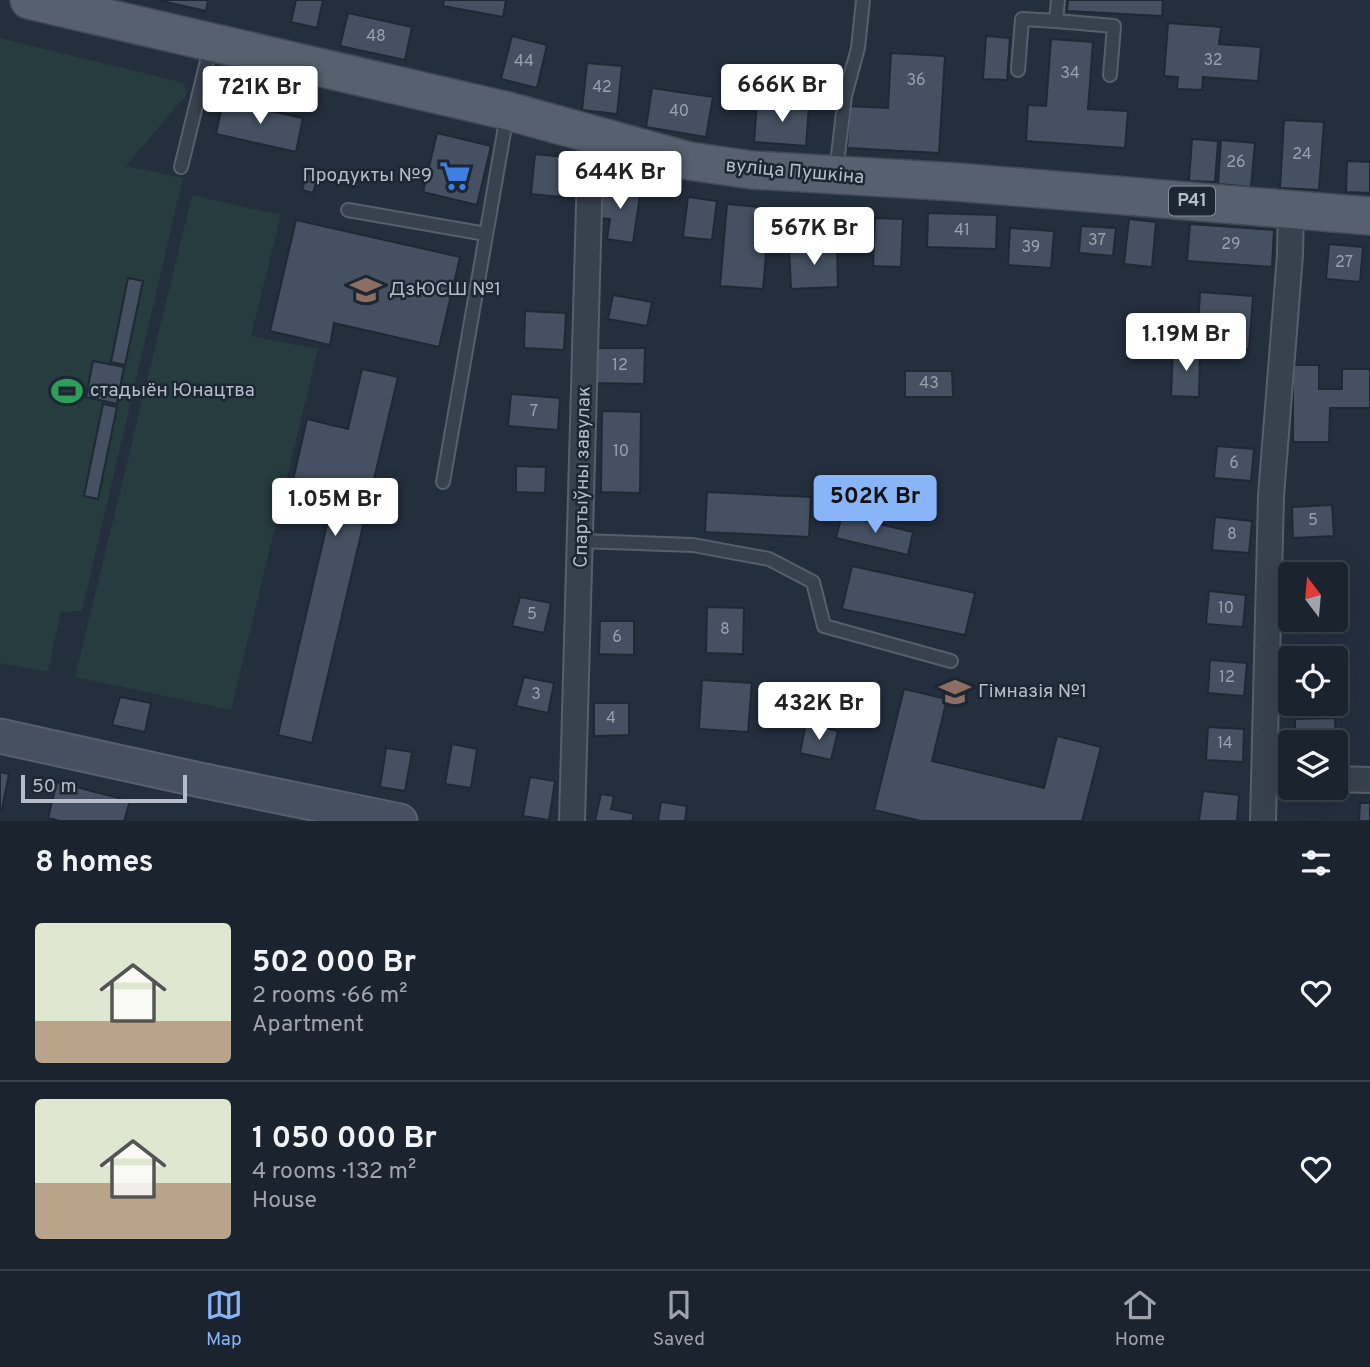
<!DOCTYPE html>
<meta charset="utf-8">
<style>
body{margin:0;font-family:Overpass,sans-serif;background:#242b36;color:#f1f3f6;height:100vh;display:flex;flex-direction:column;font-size:26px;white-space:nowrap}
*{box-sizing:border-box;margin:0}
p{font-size:23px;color:#a0a4aa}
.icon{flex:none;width:38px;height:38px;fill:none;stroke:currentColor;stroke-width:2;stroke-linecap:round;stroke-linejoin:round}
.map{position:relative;height:821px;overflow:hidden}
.sheet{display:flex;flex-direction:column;background:#1b232e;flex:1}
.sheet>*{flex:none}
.needle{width:46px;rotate:344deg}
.buttons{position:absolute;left:1278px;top:562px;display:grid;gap:14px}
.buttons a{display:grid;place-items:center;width:70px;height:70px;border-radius:7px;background:#1b232e;box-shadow:0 7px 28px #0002,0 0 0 2px #39404a;font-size:35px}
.scale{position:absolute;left:21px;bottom:18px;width:166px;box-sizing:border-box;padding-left:7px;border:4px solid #b4bcc9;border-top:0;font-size:19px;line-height:24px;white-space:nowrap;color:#b4bcc9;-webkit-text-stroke:5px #1d2633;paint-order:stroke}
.price{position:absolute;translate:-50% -60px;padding:0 16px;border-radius:7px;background:#fff;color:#222;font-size:23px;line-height:46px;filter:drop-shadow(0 2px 4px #0008)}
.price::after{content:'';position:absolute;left:50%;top:42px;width:21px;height:16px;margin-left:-10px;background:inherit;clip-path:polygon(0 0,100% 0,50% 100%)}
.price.on{background:#8ab4f8;color:#111}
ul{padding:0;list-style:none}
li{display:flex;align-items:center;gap:21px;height:175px;padding:0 35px}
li+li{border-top:2px solid #39404a}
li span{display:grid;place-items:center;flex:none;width:196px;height:140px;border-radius:7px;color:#555}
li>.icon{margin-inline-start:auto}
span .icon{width:84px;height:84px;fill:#fffc;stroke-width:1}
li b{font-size:30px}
h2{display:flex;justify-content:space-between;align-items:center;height:84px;padding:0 35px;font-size:30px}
.menu{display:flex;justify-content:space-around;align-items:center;height:98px;border-top:2px solid #39404a;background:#1b232e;font-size:19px;color:#a0a4aa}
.menu a{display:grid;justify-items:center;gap:4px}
.menu .on{color:#8ab4f8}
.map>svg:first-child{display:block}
</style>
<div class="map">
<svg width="1370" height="821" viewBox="0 0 1370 821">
<rect width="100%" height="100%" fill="#242f3e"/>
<path fill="#263c3f" d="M0,38L184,83L187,94L126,166L183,178L82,611L61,612L48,672L0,663Z
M192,195L281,215L251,336L318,349L231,710L75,677Z"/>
<path fill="#455162" stroke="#1f2835" stroke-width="2" d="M157,0H208L206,11Z
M296,0H323L317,28L291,22Z
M444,0H506L503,17L443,6Z
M1068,0H1163L1162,16L1067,11Z
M348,13L412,27L405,60L340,46Z
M1168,23L1221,27L1219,44L1261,47L1258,81L1203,77L1202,90L1177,89L1178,77L1164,76Z
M512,36L547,45L537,88L501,79Z
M986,36L1010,38L1007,80L983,79Z
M1051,39L1093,42L1088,109L1128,111L1125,148L1026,141L1028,105L1046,106Z
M891,53L945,56L939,153L847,148L850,106L888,108Z
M587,63L622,66L617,114L582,110Z
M652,88L713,97L706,137L646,127Z
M223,101L303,118L296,152L216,134Z
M757,102L809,106L806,146L754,142Z
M1284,120L1324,122L1319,190L1280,188Z
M437,133L491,146L477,205L423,192Z
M1192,139L1218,141L1215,182L1189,181Z
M1221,140L1255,143L1251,187L1218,184Z
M535,154L575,158L571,198L531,194Z
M1347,161L1370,162V193L1346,192Z
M307,173L318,176L313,193L302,190Z
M603,183L641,189L633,243L607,239L610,219L598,218Z
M688,197L717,201L712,240L683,237Z
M727,204L770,208L763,289L720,286Z
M928,213L997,215L996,249L927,247Z
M875,218L903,219L901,267L873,266Z
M1129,219L1156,222L1152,267L1124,264Z
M296,220L460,257L439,347L334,323L330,345L270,331Z
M1190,224L1274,230L1272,267L1187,261Z
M1081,226L1116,228L1113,256L1079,253Z
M1010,228L1054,231L1051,268L1008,265Z
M1329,244L1363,247L1360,282L1326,279Z
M837,245L838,287L791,289L789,247Z
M128,278L143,281L125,365L111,362Z
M1200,292L1253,296L1249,349L1197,346Z
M613,295L652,302L647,326L608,319Z
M525,311L566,313L564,350L524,348Z
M596,348H645L644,384L596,383Z
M1173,349L1200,350L1199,397L1171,396Z
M93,361L124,367L117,404L86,397Z
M1293,365H1319V389H1342V369H1370V408H1330L1329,442H1293Z
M362,369L398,377L312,743L278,735L335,490L293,480L307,419L348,429Z
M905,371H952L953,397H905Z
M511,394L560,398L558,430L508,426Z
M103,404L117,407L98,499L84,496Z
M602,411L641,412L640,493L601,492Z
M1217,446L1254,449L1251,481L1214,478Z
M516,466L546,467L545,493L516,492Z
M707,492L811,497L809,537L705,532Z
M1332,505L1334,536L1293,538L1292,507Z
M842,515L913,532L908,555L836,538Z
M1215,517L1252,521L1249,553L1212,550Z
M1332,565V574H1291V566Z
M852,566L975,593L965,635L842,609Z
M1209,591L1246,595L1243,627L1206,624Z
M520,597L551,603L544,633L512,626Z
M707,607L744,608L743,654L706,653Z
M600,621H634V655L599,654Z
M1332,653V658H1291V654Z
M1210,660L1247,663L1244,696L1208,693Z
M524,677L554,683L548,713L516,706Z
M702,680L752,683L748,732L699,729Z
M904,689L947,699L932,761L1044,788L1057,736L1101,747L1082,821H921L874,810Z
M120,697L151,703L145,732L112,725Z
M594,703H629V735L594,736Z
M1335,718L1336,748L1335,742H1295V719Z
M806,723L838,731L831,760L800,753Z
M1208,727L1244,729L1243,762L1206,760Z
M452,744L477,749L471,788L445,784Z
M386,748L412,752L405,791L380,787Z
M0,772L9,774L2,809H0Z
M530,777L555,781L549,820L523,816Z
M57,782L130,801L124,821H60L48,818Z
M1203,791L1239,795L1237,821H1199Z
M601,794L614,796L611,809L634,814L632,821H595Z
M661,802L687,806L685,821H658Z
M1360,803H1370V821H1359Z"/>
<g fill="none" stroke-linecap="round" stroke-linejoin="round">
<defs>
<path id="lane" d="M1056,21L1114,26L1110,75
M1018,70L1022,19L1056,21L1058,0
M181,167L211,45
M836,172L845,96L858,48L863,0
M348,210L486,234
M443,482L507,115
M581,541L693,545L769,559L813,582L824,626L951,661"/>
<path id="street" d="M1264,776L1290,777
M1335,779L1370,780
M572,821L591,134
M1263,821L1271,496L1290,255L1291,210"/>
<path id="secondary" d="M0,736L200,780L400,821"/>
<path id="primary" d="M29,0L508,111L689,161L752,170L956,182L1370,216"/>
</defs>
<use href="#lane" stroke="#565f6c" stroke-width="16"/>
<use href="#street" stroke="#565f6c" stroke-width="28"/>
<use href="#secondary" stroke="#565f6c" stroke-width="37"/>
<use href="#primary" stroke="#414a57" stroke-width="40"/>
<use href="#lane" stroke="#38414e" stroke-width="12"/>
<use href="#street" stroke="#38414e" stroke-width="24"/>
<use href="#secondary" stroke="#465061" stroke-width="33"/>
<use href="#primary" stroke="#56606e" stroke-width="37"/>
</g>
<defs>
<symbol id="supermarket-bare" viewBox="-9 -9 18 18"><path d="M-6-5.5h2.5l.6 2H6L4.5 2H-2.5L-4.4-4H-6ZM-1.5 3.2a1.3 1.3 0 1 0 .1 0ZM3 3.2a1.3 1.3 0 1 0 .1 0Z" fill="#3f7fe0" stroke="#1d2633" stroke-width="2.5" paint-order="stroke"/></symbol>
<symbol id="school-bare" viewBox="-9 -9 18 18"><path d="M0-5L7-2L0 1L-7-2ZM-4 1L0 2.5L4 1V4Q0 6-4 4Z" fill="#8d6e63" stroke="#1d2633" stroke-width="2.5" paint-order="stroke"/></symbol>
<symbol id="stadium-bare" viewBox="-9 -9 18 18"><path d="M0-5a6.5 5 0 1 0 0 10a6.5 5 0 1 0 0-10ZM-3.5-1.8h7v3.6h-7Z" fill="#2e9e5b" stroke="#1d2633" stroke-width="2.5" paint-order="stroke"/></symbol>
</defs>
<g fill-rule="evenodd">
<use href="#supermarket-bare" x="433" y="154" width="44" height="44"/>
<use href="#school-bare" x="344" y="268" width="44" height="44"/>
<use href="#stadium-bare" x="45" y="369" width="44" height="44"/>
<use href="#school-bare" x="933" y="670" width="44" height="44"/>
</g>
<g text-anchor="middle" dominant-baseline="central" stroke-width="5" stroke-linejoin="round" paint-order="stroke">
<g font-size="16" fill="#98a1af">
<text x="376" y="37">48</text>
<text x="1213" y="61">32</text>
<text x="524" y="62">44</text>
<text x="1070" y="74">34</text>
<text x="916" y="81">36</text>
<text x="602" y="88">42</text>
<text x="679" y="112">40</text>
<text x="1302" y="155">24</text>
<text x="1236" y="163">26</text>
<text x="962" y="231">41</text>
<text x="1097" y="241">37</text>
<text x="1231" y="245">29</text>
<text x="1031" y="248">39</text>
<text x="1344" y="263">27</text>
<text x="620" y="366">12</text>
<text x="929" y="384">43</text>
<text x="534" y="412">7</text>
<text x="621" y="452">10</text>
<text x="1234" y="464">6</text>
<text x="1313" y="521">5</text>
<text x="1232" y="535">8</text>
<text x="1226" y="609">10</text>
<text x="532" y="615">5</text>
<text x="725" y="630">8</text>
<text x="617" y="638">6</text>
<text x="1227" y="678">12</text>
<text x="536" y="695">3</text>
<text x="611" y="719">4</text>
<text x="1225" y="744">14</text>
</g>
<rect fill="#1d2633" stroke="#878f9c" stroke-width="2" x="1169" y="186.5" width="46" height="29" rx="5"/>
<g font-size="18" font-weight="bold" fill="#b4bcc9">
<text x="1192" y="201">Р41</text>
</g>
<g font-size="19" fill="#b4bcc9" stroke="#1d2633">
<text transform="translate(795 172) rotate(5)">вуліца Пушкіна</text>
<text transform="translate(583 477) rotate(-89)">Спартыўны завулак</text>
</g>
<g font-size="19" fill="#b4bcc9" stroke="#1d2633" text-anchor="start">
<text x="432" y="176" text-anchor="end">Продукты №9</text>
<text x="389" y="290">ДзЮСШ №1</text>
<text x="90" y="391">стадыён Юнацтва</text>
<text x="978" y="692">Гімназія №1</text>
</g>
</g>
</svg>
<div class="buttons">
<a><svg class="needle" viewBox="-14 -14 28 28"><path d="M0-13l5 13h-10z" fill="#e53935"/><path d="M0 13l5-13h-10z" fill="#a0a4aa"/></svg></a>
<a><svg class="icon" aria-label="locate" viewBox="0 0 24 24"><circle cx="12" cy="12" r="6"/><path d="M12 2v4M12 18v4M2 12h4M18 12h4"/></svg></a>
<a><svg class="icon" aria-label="layers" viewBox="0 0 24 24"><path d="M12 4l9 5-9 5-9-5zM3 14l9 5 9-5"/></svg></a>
</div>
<div class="scale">50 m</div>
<b class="price" style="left:782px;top:124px">666K Br</b>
<b class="price" style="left:260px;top:126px">721K Br</b>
<b class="price" style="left:620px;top:211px">644K Br</b>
<b class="price" style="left:814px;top:267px">567K Br</b>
<b class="price" style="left:1186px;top:373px">1.19M Br</b>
<b class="price on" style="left:875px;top:535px">502K Br</b>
<b class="price" style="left:335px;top:538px">1.05M Br</b>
<b class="price" style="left:819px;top:742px">432K Br</b>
</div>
<section class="sheet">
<h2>8 homes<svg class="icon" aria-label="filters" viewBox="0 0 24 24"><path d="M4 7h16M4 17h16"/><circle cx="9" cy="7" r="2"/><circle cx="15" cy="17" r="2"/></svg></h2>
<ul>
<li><span style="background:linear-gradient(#dfe7d0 70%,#b9a48a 0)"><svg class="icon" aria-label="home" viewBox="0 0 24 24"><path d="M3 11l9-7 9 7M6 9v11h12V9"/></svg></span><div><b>502 000 Br</b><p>2 rooms · 66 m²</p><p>Apartment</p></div><svg class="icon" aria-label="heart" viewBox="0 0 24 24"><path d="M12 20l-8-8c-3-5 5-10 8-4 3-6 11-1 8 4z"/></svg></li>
<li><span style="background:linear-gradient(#dfe7d0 60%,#b9a48a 0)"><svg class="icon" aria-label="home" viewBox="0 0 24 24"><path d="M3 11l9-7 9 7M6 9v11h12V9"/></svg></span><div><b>1 050 000 Br</b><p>4 rooms · 132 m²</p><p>House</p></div><svg class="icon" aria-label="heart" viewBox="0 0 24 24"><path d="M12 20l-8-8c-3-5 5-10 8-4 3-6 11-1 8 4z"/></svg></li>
</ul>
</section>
<nav class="menu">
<a class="on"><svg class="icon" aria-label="map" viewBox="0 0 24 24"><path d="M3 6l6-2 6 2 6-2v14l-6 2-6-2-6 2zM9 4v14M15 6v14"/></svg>Map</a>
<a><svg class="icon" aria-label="saved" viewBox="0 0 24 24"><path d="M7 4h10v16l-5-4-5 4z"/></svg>Saved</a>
<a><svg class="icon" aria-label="home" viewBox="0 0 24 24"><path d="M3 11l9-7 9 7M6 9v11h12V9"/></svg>Home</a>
</nav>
